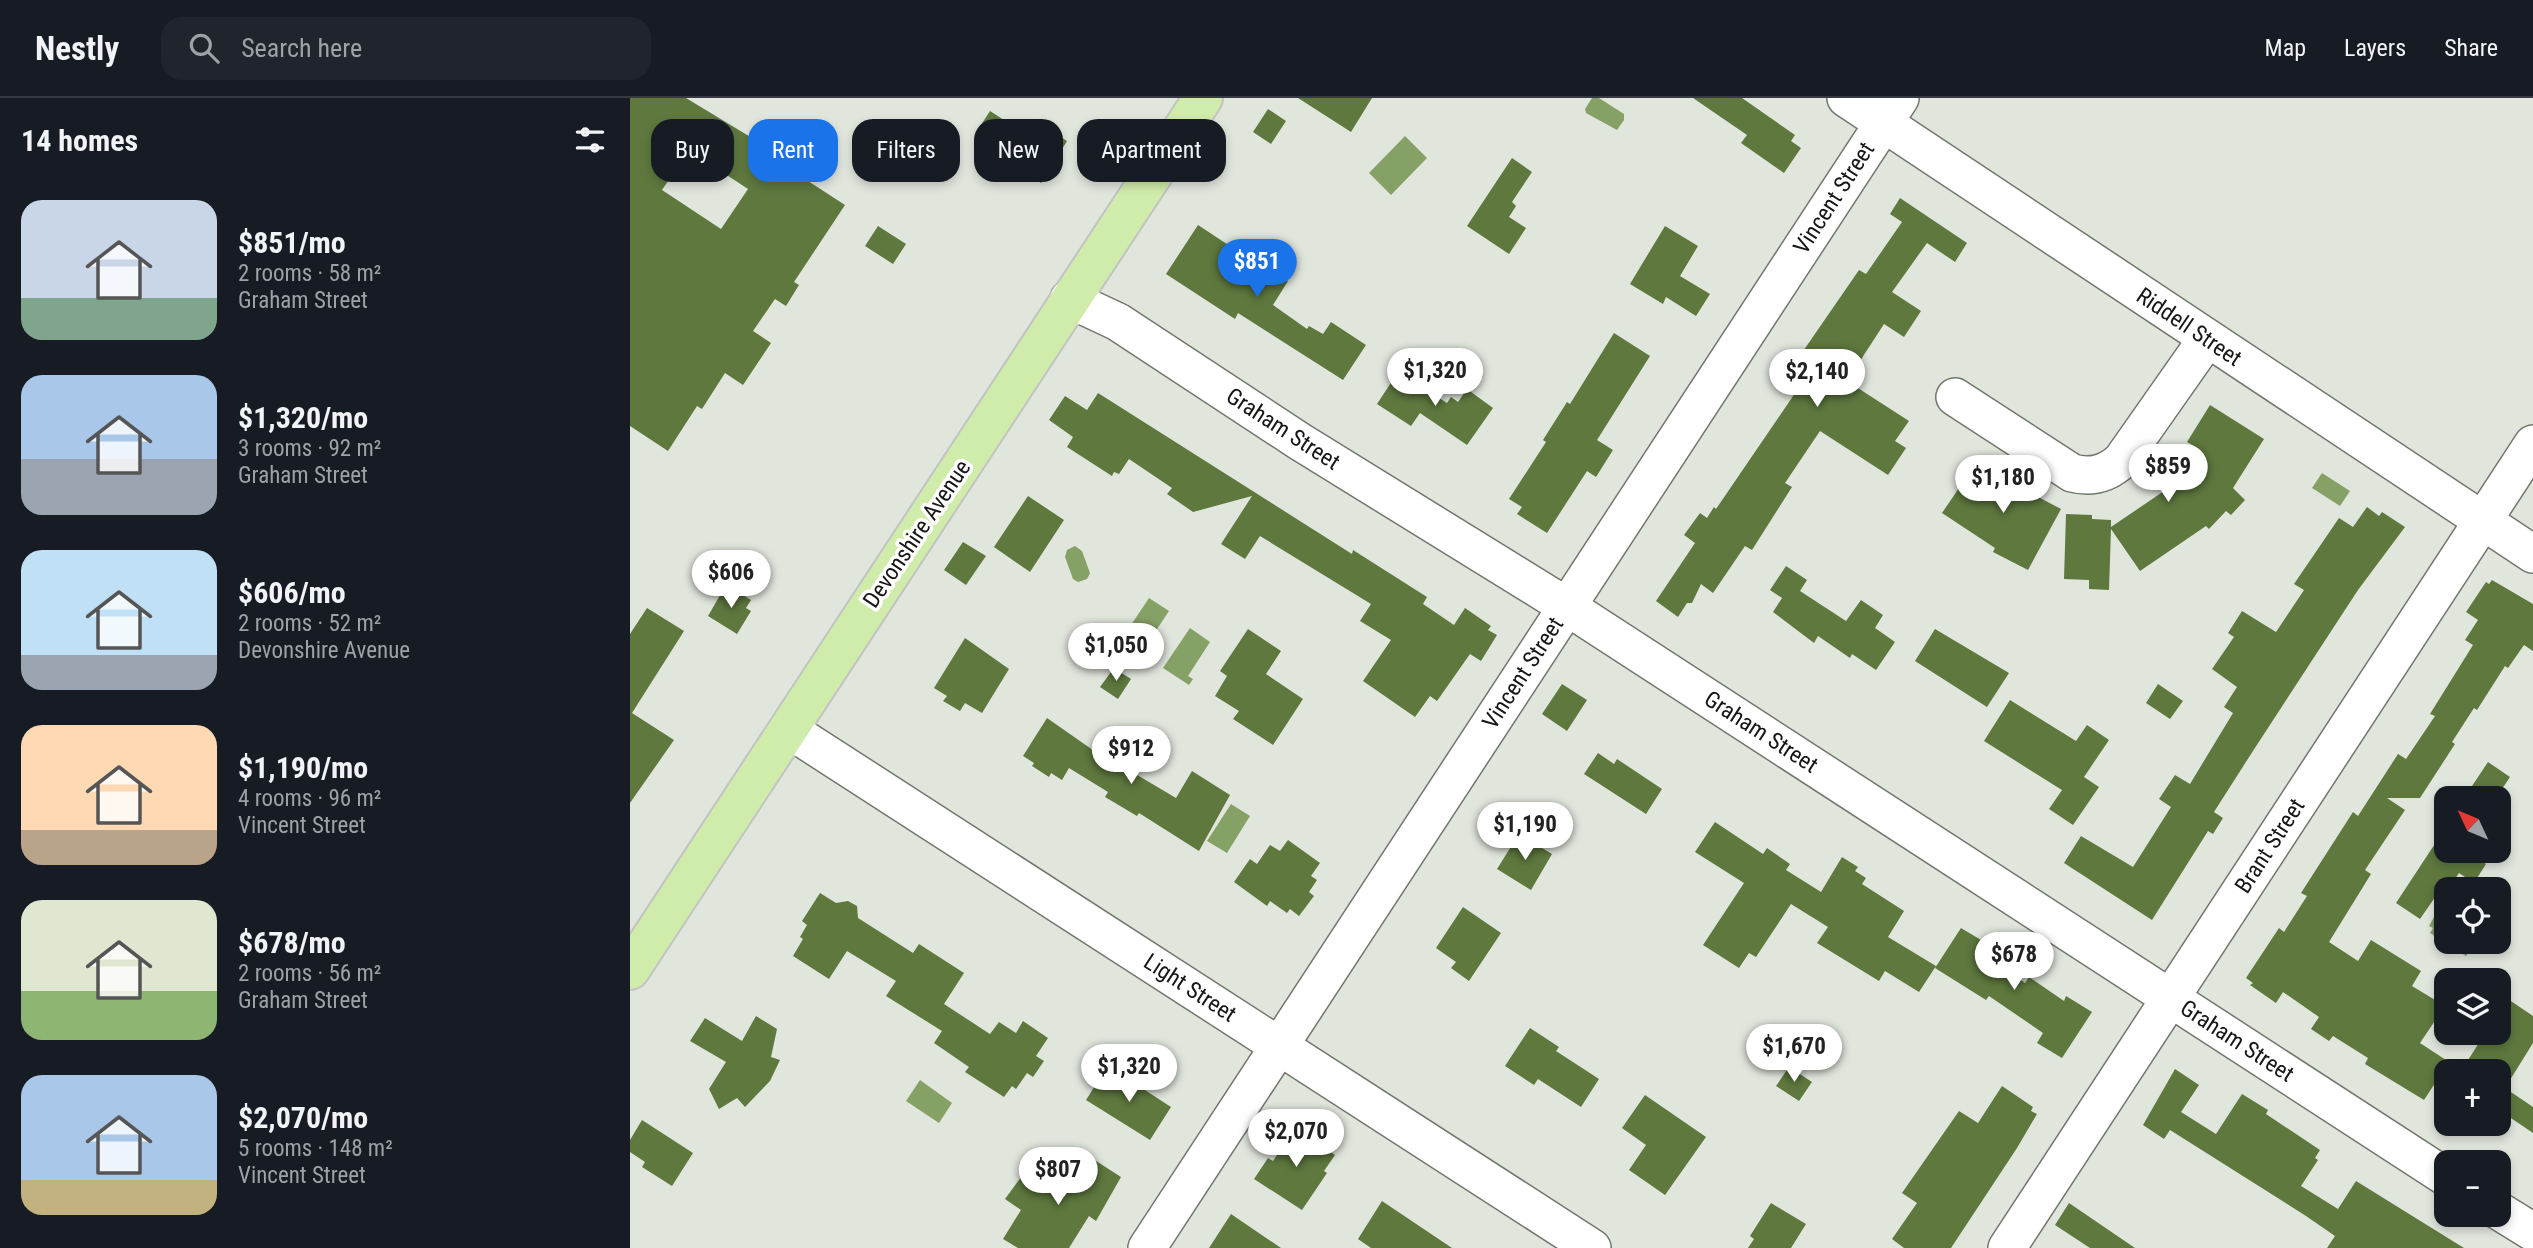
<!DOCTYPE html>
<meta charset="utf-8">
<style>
body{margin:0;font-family:"Roboto Condensed",sans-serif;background:#20242c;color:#f1f3f6;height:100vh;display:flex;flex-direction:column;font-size:26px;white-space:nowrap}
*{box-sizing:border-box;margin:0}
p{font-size:23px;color:#9ea1a6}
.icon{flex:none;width:38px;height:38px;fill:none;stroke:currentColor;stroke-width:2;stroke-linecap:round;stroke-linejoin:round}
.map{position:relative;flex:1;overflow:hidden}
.details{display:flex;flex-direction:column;background:#171b24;width:630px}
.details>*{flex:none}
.banner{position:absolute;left:21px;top:21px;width:665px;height:63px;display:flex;gap:14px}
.needle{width:46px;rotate:314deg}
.buttons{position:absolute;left:1804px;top:688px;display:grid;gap:14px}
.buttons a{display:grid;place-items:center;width:77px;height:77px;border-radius:14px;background:#171b24;box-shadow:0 4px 10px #0003;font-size:35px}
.price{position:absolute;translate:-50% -60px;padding:0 16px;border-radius:24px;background:#fff;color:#222;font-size:23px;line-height:46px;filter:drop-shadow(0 2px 4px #0008)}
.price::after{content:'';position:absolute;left:50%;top:42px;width:21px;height:16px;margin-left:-10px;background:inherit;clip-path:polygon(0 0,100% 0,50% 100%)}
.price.active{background:#1a73e8;color:#fff}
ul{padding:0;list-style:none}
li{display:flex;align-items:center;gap:21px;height:175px;padding:0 21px}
li span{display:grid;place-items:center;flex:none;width:196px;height:140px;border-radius:21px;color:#555}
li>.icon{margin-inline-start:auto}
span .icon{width:84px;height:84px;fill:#fffc;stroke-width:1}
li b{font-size:30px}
h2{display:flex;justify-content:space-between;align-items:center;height:84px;padding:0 21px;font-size:30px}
.pill{padding:0 24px;border-radius:21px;background:#171b24;box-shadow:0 4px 10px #0003;font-size:24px;line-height:63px}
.pill.active{background:#1a73e8;color:#fff}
header{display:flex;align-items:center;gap:42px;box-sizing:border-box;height:98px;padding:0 35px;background:#171b24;border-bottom:2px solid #363941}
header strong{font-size:33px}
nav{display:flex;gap:38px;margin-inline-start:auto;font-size:24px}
.search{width:490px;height:63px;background:#20242c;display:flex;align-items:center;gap:18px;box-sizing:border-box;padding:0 24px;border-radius:21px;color:#9ea1a6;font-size:26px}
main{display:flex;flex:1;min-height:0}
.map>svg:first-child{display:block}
</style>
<header>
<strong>Nestly</strong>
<div class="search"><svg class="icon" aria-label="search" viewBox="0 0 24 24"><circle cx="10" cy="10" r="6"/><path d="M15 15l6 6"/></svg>Search here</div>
<nav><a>Map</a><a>Layers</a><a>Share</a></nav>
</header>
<main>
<section class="details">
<h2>14 homes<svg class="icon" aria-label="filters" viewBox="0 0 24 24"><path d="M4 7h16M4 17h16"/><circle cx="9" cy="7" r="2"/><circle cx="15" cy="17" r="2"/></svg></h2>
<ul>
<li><span style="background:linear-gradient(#c9d6e8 70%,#7fa58c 0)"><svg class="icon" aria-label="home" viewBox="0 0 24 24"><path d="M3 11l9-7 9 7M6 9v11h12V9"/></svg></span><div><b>$851/mo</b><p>2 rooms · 58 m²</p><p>Graham Street</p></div></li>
<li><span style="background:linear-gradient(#a9c7e8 60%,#9aa5b1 0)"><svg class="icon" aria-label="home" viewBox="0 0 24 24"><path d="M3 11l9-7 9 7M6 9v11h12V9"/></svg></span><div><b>$1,320/mo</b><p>3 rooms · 92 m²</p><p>Graham Street</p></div></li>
<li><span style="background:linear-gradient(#bfe0f5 75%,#9aa5b1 0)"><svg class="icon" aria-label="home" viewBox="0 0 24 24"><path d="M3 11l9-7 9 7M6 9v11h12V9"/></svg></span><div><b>$606/mo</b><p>2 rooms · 52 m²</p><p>Devonshire Avenue</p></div></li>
<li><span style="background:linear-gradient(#ffd9b3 75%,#b9a48a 0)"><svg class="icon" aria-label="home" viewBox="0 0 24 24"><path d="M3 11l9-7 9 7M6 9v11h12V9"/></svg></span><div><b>$1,190/mo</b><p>4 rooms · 96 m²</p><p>Vincent Street</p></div></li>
<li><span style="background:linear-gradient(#dfe7d0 65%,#8fb573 0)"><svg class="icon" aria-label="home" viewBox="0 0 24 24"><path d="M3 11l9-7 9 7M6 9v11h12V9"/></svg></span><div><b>$678/mo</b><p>2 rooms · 56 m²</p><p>Graham Street</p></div></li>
<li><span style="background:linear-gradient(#a9c7e8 75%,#c2b280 0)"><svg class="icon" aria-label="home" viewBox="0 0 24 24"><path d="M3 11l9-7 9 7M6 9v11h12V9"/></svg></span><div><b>$2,070/mo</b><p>5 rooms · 148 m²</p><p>Vincent Street</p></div></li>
</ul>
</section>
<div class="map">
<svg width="1903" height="1150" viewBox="0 0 1903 1150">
<rect width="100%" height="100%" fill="#e1e6dd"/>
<path fill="#86a165" d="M962,0H969L994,16V22L987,32L956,15L955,11Z
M775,38L797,60L761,97L739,75Z
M1692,375L1720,393L1710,408L1682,390Z
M445,448L452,453L460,475L457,481L448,484L443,481L435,459L437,452Z
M519,500L539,513L513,552L490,536L493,532L497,533Z
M560,530L580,544L558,578L563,581L559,587L533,570Z
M601,706L620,718L597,755L577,743Z
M1812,815L1816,818V844H1845L1836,858L1800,835L1803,830L1799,828L1805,817L1809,820Z
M290,982L322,1005L309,1025L276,1003Z"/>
<path fill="#5e783e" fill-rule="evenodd" d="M0,0H56L145,54L141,59L215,107L164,184L169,187L156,208L145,201L123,233L141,245L113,287L95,275L72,311L67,308L38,353L0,328ZM59,52L118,91L91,131L32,92Z
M668,0H742L721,34Z
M1063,0H1112L1165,37L1161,43L1171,50L1154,75L1111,45L1117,37Z
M638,11L656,23L641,46L623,34Z
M360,13L402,40L411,26L437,43L411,85L377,63L382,56L347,33Z
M882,60L902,74L882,104L886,108L879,119L896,130L879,156L837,128Z
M1270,100L1337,145L1325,164L1297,145L1262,194L1291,213L1274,239L1254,226L1217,283L1279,323L1265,343L1276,350L1258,377L1190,333L1155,385L1162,389L1122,452L1115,448L1083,495L1071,486L1062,505H1057L1048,519L1026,503L1065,445L1054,437L1070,415L1077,420L1084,409L1086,411L1172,285L1158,275L1229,172L1236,176L1272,124L1260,116Z
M568,127L606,152L607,149L636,166L635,169L658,183L643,207L677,231L679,228L693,236L701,224L736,247L713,282L608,215L605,221L536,176Z
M248,128L276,146L263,166L235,148Z
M1035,128L1068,148L1050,178L1080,196L1066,218L1036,199L1033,206L1000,186Z
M984,235L1020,258L967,342L983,352L966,379L957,373L917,435L887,416L892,409L879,401L916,344L913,342L937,304L940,306Z
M768,274L817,305L821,299L828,304L837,291L863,310L837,347L790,315L781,328L747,306Z
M468,295L722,456L723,452L797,499L793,506L824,527L835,510L861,528L858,532L867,537L851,563L840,556L807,603L800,598L785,619L733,583L761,542L730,523L741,506L630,438L615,461L591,446L622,398L563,414L537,396L542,390L499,361L489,376L484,374L482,378L437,349L443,339L419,322L435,298L457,312Z
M1580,307L1634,341L1603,390L1615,402L1601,417L1596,413L1579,431L1576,428L1510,473L1481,431L1479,492L1459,491V482L1434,481L1436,416L1462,417V421L1481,422V429L1537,391L1532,386L1566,349L1557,344Z
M1346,365L1365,379L1370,371L1388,383L1385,387L1431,411L1398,472L1363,454L1365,450L1312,415Z
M398,398L434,422L400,474L364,449Z
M1737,409L1749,418L1752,414L1775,429L1728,492L1621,656L1584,714L1593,720L1583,736L1578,733L1522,822L1434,765L1451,738L1503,769L1541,709L1529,701L1545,677L1560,686L1603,615L1594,609L1607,589L1582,571L1604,539L1598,535L1612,513L1646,534L1674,492L1664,486L1709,420L1723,429Z
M333,444L356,458L336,487L314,472Z
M1156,468L1177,482L1170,493L1216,523L1231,502L1253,517L1245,530L1265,544L1246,572L1222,556L1220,560L1188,538L1184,545L1143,514L1152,500L1140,492Z
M1862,482L1903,506V553L1894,547L1878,570L1875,568L1847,612L1844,610L1822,644L1825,646L1790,700H1757L1775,712L1735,772L1741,776L1699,844L1728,863L1741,842L1791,873L1782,888L1815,908L1790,945L1819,964L1794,1002L1735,966L1738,960L1703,938L1699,943L1681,931L1689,919L1653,894L1646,905L1620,887L1623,885L1616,880L1649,830L1654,834L1677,798L1671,795L1723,714L1728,718L1768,656L1776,661L1805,618L1800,616L1843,547L1835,542L1848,522L1836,514L1856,484L1859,486Z
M96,487L121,502L116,510L121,513L107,536L78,518Z
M17,510L54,533L2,615L44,642L0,705V536Z
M618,531L651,553L636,576L673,601L643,647L603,621L609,613L585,598L597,578L590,573Z
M1305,531L1379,575L1357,609L1285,563Z
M335,540L379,571L352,615L335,605L330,613L313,603L317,598L304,590Z
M484,570L501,581L488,601L470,589Z
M932,586L957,602L937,633L912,616Z
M1528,586L1553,603L1540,621L1516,605Z
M1380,602L1446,643L1457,627L1479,642L1454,679L1469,689L1443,727L1419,711L1432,692L1354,643Z
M417,620L490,671L492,668L546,700L562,673L600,697L569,753L509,715L507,718L475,699L478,694L439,670L432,682L421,675L419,679L402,668L404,665L393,658Z
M968,655L984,666L987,661L1032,691L1016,716L954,676Z
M1858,664L1880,679L1866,700H1834Z
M1085,724L1133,756L1137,750L1160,766L1156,772L1191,794L1212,759L1228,769L1225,773L1236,780L1232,786L1274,813L1258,839L1306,868L1289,894L1255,873L1249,883L1187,845L1198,829L1161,806L1126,859L1119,855L1109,870L1073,847L1114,785L1065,754Z
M1816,729V752H1836L1856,766L1844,785L1829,775L1813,799L1808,795L1790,821L1766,805Z
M889,736L922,756L901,792L867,771Z
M658,742L690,765L681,778L687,782L679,794L684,798L669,818L660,811L657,815L640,803L637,808L604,784L620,761L627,766L640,747L650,753Z
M190,795L206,805L218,803L227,808L228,820L283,855L289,846L334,875L314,906L360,936L369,924L386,935L393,923L418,940L406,958L414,963L403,979L397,975L386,991L382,988L374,999L335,974L339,969L304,945L312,933L256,898L266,883L217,853L199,881L163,858L173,841L170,839L177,827L172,823Z
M833,809L871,835L839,883L821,870L826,864L806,850Z
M1331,830L1366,851L1359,860L1395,885L1399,879L1434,903L1436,898L1462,914L1432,960L1407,945L1413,935L1359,898L1356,902L1305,870Z
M1869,895L1903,918V945L1875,990L1903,1009V1035L1869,1012V973H1831L1856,934H1869Z
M126,918L147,931L141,959L150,962L140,983L115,1009L107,1000L89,1011L79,991L96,964L60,943L75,920L112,943Z
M900,930L929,949L926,953L969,981L951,1009L908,981L904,987L875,968Z
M1159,969L1182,984L1169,1003L1146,988Z
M1545,971L1569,987L1551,1014L1586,1036L1612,996L1638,1012L1636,1016L1690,1052L1685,1060L1688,1062L1671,1088L1708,1111L1726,1083L1834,1150H1697L1705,1138L1676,1118L1540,1032L1534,1041L1513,1027Z
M475,972L498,987L501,983L541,1009L520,1042L456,1002Z
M1372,988L1403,1009L1401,1013L1407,1016L1387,1050L1321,1150H1274L1262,1141L1287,1105L1272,1095L1329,1013L1348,1025Z
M1015,997L1076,1039L1035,1097L999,1072L1016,1047L992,1030Z
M12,1022L63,1055L42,1088L12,1069L15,1064L0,1054V1042Z
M665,1030L705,1057L694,1073L697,1075L672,1112L624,1081L638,1060L643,1063Z
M460,1059L491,1079L466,1123L459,1118L439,1150H388L373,1141L391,1112L375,1101L397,1071L435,1098Z
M752,1103L822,1150H741L728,1141Z
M1141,1105L1176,1126L1161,1150H1118L1124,1141L1120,1138Z
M1439,1105L1505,1150H1460L1425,1127Z
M601,1116L651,1150H579Z"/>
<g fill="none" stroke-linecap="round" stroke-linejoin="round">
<defs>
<path id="minor" d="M1216,0L1903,456
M439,201L488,224L669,343L936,508L1816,1079
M1325,299L1442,375C1461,380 1477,376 1492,362L1577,241
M158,631L962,1150
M1869,1113L1903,1134
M517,1150L1270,0
M1377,1150L1903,346"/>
<path id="major" d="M0,872L573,0"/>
</defs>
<use href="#minor" stroke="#72766e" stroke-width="40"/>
<use href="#major" stroke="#c2c3c2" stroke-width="42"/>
<use href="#minor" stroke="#fff" stroke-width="37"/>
<use href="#major" stroke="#d0ecaa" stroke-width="38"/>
</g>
<g text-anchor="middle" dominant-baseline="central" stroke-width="7" stroke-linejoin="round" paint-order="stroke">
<g font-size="23" fill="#151714" stroke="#fff">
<text transform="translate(1204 100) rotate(-57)">Vincent Street</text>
<text transform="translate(1559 229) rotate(34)">Riddell Street</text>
<text transform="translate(653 331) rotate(33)">Graham Street</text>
<text transform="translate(287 436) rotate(-56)">Devonshire Avenue</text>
<text transform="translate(893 575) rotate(-57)">Vincent Street</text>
<text transform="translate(1131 634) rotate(33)">Graham Street</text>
<text transform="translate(1640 748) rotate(-57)">Brant Street</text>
<text transform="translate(560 890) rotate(33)">Light Street</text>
<text transform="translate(1607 943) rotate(33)">Graham Street</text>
</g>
</g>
</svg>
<div class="buttons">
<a><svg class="needle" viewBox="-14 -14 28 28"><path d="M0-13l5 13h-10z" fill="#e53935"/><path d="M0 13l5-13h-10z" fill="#9ea1a6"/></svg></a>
<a><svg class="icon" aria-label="locate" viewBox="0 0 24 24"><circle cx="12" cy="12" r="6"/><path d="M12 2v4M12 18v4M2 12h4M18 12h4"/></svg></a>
<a><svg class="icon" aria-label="layers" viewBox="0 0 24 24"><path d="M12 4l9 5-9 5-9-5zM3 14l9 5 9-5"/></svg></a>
<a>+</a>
<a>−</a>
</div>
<b class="price active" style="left:627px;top:201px">$851</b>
<b class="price" style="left:805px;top:310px">$1,320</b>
<b class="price" style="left:1187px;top:311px">$2,140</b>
<b class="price" style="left:1538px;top:406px">$859</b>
<b class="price" style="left:1373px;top:417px">$1,180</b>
<b class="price" style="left:101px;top:512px">$606</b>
<b class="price" style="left:486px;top:585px">$1,050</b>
<b class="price" style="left:501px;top:688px">$912</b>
<b class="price" style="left:895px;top:764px">$1,190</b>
<b class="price" style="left:1384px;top:894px">$678</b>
<b class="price" style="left:1164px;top:986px">$1,670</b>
<b class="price" style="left:499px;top:1006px">$1,320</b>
<b class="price" style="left:666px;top:1071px">$2,070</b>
<b class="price" style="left:428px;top:1109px">$807</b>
<div class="banner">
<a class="pill">Buy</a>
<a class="pill active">Rent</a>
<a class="pill">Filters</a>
<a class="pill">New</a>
<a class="pill">Apartment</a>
</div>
</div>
</main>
